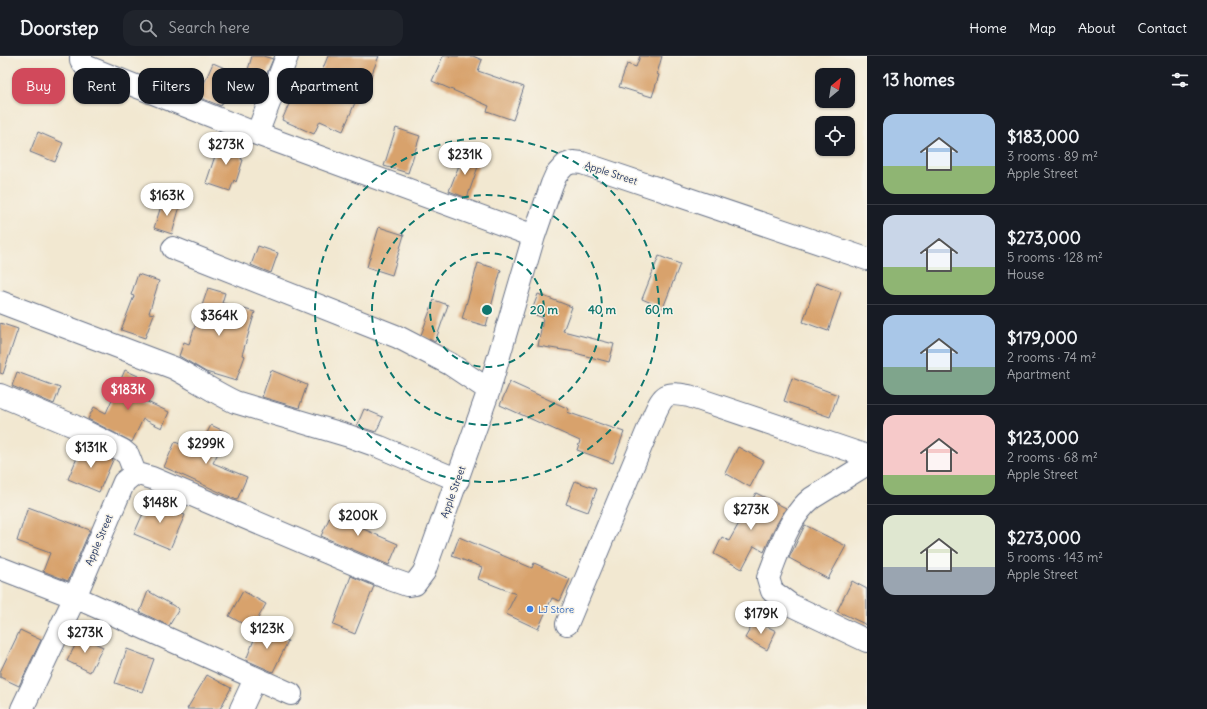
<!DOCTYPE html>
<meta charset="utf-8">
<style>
body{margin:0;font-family:Delius,sans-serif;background:#20242c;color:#f1f3f6;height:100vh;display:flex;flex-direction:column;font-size:15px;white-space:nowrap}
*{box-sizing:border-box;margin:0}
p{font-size:13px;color:#9ea1a6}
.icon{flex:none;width:22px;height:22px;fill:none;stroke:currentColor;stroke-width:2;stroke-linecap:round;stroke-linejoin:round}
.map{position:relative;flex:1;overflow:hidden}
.details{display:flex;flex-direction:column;background:#171b24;width:340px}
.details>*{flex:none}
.top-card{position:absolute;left:12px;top:12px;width:380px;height:36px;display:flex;gap:8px}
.needle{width:26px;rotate:30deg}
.controls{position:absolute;left:815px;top:12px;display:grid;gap:8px}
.controls a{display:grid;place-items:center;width:40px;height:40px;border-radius:8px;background:#171b24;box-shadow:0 1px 3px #0004;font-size:20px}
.price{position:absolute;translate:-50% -34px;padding:0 9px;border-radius:14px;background:#fff;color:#222;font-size:13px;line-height:26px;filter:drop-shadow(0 1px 2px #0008)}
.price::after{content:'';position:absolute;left:50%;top:24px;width:12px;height:9px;margin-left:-6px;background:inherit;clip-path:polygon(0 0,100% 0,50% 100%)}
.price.current{background:#d1495b;color:#fff}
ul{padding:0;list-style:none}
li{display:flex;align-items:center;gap:12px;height:100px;padding:0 16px}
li+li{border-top:1px solid #363941}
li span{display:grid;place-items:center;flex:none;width:112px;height:80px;border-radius:12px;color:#555}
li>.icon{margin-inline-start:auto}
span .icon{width:48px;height:48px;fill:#fffc;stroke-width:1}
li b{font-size:17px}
h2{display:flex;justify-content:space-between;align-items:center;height:48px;padding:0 16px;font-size:17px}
.pill{padding:0 14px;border-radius:12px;background:#171b24;box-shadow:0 1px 3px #0004;font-size:14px;line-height:36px}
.pill.current{background:#d1495b;color:#fff}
header{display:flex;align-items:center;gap:24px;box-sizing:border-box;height:56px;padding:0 20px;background:#171b24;border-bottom:1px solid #363941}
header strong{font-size:19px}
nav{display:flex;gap:22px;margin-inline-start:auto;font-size:14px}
.search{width:280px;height:36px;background:#20242c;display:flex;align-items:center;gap:10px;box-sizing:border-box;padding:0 14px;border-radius:12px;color:#9ea1a6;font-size:15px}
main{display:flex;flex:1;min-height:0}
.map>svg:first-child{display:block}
</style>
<header>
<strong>Doorstep</strong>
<div class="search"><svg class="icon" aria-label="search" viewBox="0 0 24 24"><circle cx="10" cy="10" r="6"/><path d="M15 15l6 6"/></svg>Search here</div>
<nav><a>Home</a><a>Map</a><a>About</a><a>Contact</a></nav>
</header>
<main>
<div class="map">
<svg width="867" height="653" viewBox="0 0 867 653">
<rect width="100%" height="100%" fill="#f7f3e8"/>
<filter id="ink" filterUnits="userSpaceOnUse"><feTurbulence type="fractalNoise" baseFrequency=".025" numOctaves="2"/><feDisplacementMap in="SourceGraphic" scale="8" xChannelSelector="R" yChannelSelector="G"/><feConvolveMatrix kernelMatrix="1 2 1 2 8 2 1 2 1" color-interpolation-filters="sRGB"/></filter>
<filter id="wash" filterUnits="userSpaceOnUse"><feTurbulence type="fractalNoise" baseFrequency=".012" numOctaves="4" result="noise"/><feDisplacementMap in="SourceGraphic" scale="16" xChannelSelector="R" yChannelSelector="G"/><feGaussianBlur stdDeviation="0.9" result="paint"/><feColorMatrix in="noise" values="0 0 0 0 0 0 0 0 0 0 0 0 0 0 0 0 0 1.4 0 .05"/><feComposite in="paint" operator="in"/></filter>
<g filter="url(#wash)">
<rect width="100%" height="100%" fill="#f2e8d1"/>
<g id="blocks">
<path fill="#d8a26c" d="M252,0H263L273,3L265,22L247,17Z
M328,0H379L364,37L360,35L343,75L320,65L314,78L282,64L296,32L312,39Z
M443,0H473L482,4L478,15L524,31L513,64L487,55L489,50L432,25Z
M640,0H662L657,18L659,19L652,41L619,31L627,8L636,11Z
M213,7L236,17L221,50L198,41Z
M396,72L420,80L408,117L384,110Z
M38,76L63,87L55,106L30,96Z
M220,85L244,94L241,103L243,104L236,126L234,124L230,135L206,127Z
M463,99L480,105L467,142L449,135Z
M163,144L180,150L172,178L154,172Z
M379,171L404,179L392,219L367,211Z
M258,190L278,197L271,217L251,209Z
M659,200L680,208L663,252L642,243Z
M478,207L501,214L486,270L462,263Z
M138,218L159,225L149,257L154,258L145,282L121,274L134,240L131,239Z
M816,227L841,236L828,275L803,266Z
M208,232L225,237L222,247L255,256L242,299L245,300L236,325L206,316L179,300L184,286L189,288Z
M538,238L572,251L563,275L614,288L609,306L575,297V296L538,290L543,262L531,257Z
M434,244L448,249L435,286L421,279Z
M0,267L18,273L3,318L0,317Z
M125,314L138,320L130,338L169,356L162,372L143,363L132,386L88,363L94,351L106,357Z
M271,314L307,329L299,352L262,341Z
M17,316L60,332L54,348L12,330Z
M792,322L838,339L830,361L784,345Z
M510,326L569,353L567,356L624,376L613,407L577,394L580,385L500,349Z
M364,353L383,361L376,376L357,370Z
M211,369L228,377L213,407L247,421L237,444L164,411L175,386L198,395Z
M83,388L113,404L99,436L68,423Z
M738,391L764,405L750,431L725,417Z
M575,425L597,433L588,456L566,448Z
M756,437L786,452L774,473L764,496L754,490L742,513L714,498L722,481L729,485Z
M149,444L185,459L170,493L134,478Z
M28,451L90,474L68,525L43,515L50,497L17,485Z
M334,452L363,466L361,472L398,488L389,509L321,480Z
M805,469L846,490L828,523L789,502Z
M459,481L532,512L534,507L570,523L560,545L552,542L538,573L506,558L516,538L478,523L482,511L452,500Z
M351,520L374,530L355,578L333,569Z
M852,525L867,533V569L837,555Z
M148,535L179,553L169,570L140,556Z
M243,535L266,548L252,573L229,560Z
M755,564L776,575L767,594L745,582Z
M259,571L288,585L273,616L246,604Z
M20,574L41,584L19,630L0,621V616Z
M80,580L103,591L90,616L67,605Z
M127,593L154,603L142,636L115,627Z
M207,619L231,632L220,653H187Z"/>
</g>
</g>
<g filter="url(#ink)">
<use href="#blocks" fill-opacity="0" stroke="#667086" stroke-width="1"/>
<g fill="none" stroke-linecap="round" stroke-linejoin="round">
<defs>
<path id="minor" d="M81,0V4L85,10L257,78L534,180
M257,78L287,0
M173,192L398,281L450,308L489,334
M0,246L174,312C195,323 214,336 235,346L349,380L380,391L458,424
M0,339L74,370L122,394L128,399L135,417
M867,408L812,442C788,461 779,495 768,522L772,535L791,549L867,585
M0,512L75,541L291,638
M567,568L654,359C664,337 666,336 689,340L867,400
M22,653L75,541L124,426L135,417L152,422L387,522L407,529L415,528L424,516L489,334L534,180L552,128L556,119L565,109L573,106L582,107L867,203
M241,653L255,623"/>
</defs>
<use href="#minor" stroke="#667086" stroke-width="24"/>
<use href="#minor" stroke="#fff" stroke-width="22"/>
</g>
</g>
<g fill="none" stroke="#0f766e" stroke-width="2" stroke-dasharray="7 5">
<circle cx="487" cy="254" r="57"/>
<circle cx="487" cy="254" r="115"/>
<circle cx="487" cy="254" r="172"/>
</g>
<circle fill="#3f7fe0" stroke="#f7f3e8" stroke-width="1.5" cx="530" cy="553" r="4"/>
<g text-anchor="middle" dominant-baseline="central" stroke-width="3" stroke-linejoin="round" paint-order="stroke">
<g font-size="10" fill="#1b2f5e" stroke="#f7f3e8">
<text transform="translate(611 117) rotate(18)">Apple Street</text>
<text transform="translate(453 436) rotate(-70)">Apple Street</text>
<text transform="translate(99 484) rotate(-67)">Apple Street</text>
</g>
<g font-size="10" fill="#366cbe" stroke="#f7f3e8" text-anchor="start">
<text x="538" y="553">LJ Store</text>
</g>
</g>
<circle cx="487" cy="254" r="6" fill="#0f766e" stroke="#f7f3e8" stroke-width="2"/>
<g font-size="12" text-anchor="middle" font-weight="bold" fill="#0f766e" stroke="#f7f3e8" stroke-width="3" stroke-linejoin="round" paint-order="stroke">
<text x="544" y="258">20 m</text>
<text x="602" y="258">40 m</text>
<text x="659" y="258">60 m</text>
</g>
</svg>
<div class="controls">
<a><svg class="needle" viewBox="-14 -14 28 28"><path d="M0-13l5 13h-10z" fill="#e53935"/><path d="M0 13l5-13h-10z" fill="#9ea1a6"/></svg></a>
<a><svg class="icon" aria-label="locate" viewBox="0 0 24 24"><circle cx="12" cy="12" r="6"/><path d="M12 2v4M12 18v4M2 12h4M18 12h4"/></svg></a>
</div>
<b class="price" style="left:226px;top:110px">$273K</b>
<b class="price" style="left:465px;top:120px">$231K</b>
<b class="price" style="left:167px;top:161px">$163K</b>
<b class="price" style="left:219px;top:281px">$364K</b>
<b class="price current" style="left:128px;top:355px">$183K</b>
<b class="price" style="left:206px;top:409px">$299K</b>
<b class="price" style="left:91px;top:413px">$131K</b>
<b class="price" style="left:160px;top:468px">$148K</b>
<b class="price" style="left:751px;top:475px">$273K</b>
<b class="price" style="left:358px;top:481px">$200K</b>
<b class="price" style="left:761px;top:579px">$179K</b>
<b class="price" style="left:267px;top:594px">$123K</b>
<b class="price" style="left:85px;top:598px">$273K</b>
<div class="top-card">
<a class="pill current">Buy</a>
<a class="pill">Rent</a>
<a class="pill">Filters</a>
<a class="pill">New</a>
<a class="pill">Apartment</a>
</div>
</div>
<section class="details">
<h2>13 homes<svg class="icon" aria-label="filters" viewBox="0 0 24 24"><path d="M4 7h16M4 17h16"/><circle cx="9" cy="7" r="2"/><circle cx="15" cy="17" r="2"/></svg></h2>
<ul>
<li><span style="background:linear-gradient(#a9c7e8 65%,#8fb573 0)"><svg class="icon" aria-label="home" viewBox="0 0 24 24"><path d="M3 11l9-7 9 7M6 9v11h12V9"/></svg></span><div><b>$183,000</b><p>3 rooms · 89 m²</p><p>Apple Street</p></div></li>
<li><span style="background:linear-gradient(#c9d6e8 65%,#8fb573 0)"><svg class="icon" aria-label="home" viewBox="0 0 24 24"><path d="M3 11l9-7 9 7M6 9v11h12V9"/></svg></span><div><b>$273,000</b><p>5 rooms · 128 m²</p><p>House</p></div></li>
<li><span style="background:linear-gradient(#a9c7e8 65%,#7fa58c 0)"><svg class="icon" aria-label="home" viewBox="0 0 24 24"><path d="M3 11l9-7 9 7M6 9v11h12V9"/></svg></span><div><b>$179,000</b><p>2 rooms · 74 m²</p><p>Apartment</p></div></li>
<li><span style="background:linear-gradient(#f6c9c9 75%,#8fb573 0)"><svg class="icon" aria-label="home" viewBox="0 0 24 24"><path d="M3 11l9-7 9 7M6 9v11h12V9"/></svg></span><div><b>$123,000</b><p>2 rooms · 68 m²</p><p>Apple Street</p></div></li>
<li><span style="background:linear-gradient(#dfe7d0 65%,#9aa5b1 0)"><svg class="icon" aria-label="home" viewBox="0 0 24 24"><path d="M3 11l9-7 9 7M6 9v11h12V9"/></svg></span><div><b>$273,000</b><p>5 rooms · 143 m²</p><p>Apple Street</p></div></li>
</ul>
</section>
</main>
